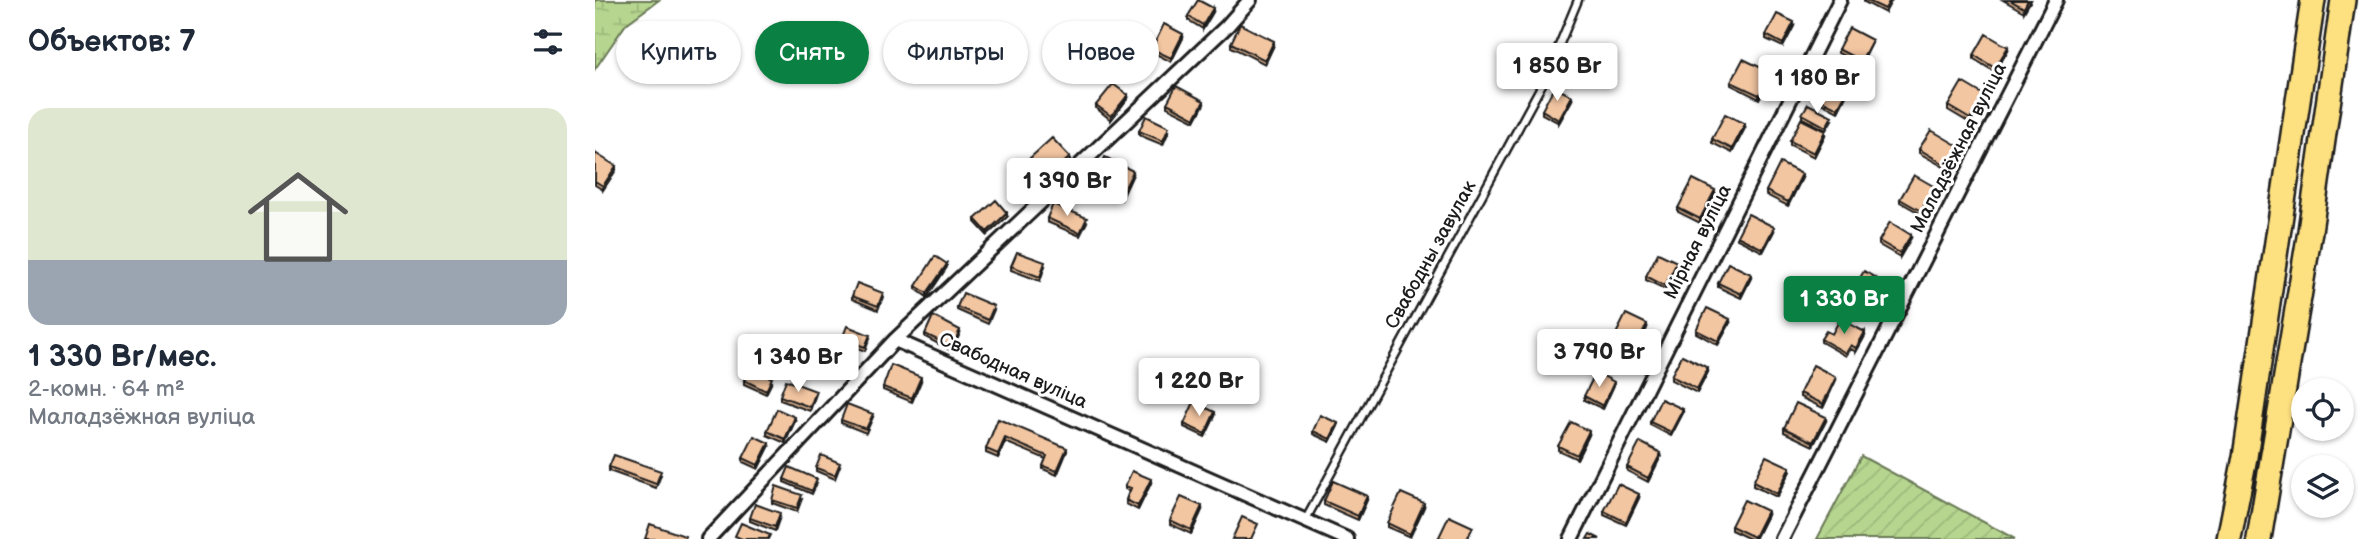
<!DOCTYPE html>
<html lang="ru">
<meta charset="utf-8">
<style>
body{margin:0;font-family:"Balsamiq Sans",sans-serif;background:#f6f6f7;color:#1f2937;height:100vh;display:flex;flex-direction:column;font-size:26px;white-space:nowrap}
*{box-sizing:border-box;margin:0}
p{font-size:23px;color:#747a83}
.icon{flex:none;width:38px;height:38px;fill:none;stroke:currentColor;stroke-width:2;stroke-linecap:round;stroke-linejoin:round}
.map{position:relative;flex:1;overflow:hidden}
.details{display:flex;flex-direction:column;background:#fff;width:595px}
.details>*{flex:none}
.guide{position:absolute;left:21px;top:21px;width:665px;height:63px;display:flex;gap:14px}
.controls{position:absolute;left:1696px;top:378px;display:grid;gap:14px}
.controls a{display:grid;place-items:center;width:63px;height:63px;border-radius:50%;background:#fff;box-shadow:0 2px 5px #0004;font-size:35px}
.price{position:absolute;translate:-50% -60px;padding:0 16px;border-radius:7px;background:#fff;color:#222;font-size:23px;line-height:46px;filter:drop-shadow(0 2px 4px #0008)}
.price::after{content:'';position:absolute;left:50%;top:42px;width:21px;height:16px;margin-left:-10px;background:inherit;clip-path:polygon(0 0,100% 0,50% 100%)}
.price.active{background:#0b8043;color:#fff}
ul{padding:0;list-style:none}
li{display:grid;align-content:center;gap:14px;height:371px;padding:0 28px}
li+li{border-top:2px solid #e0e1e3}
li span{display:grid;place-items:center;height:217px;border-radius:21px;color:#555}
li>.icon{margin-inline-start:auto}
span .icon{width:126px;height:126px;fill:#fffc;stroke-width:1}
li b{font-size:30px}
h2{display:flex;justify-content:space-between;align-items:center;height:84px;padding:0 28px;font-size:30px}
.chip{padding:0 24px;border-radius:32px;background:#fff;box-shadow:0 2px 5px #0004;font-size:24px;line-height:63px}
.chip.active{background:#0b8043;color:#fff}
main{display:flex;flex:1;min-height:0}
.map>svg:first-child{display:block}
</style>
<main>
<section class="details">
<h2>Объектов: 7<svg class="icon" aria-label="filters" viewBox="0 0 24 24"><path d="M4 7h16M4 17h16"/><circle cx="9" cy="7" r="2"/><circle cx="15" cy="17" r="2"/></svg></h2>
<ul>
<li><span style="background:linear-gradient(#dfe7d0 70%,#9aa5b1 0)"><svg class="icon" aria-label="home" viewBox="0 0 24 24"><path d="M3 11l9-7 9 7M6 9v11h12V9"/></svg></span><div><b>1 330 Br/мес.</b><p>2-комн. · 64 m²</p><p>Маладзёжная вуліца</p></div></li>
</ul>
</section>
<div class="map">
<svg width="1781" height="539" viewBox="0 0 1781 539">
<defs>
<pattern id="wetland-marsh" width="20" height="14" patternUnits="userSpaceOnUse" patternTransform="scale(1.75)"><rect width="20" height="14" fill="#b6d68f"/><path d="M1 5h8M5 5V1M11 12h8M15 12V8" fill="none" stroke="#9cb77b"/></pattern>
<pattern id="garden-furrows" width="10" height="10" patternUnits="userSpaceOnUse" patternTransform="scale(1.75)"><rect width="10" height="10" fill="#b6d68f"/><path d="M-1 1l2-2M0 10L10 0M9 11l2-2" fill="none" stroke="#9cb77b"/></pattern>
</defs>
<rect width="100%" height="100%" fill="#fff"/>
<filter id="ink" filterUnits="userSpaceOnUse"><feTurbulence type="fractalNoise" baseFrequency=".0143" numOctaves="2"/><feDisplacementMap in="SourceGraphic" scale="14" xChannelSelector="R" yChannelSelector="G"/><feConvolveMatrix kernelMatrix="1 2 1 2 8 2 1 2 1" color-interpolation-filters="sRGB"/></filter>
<g filter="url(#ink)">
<path fill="url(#wetland-marsh)" stroke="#697956" stroke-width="2" d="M0,0H64L31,24L0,69Z"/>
<path fill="url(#garden-furrows)" stroke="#697956" stroke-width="2" d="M1266,456L1420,539H1222Z"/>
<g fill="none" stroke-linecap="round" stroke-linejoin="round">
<defs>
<path id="lane" d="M710,521L951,77L983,0"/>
<path id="street" d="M300,340L752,539
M113,539L300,340L632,26L655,0
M976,539L1245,0
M1187,539L1461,0"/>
<path id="highway" d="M1634,539L1650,457L1718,0
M1664,539L1715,231L1748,0"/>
</defs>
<use href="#lane" stroke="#1c1c1c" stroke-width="11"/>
<use href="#street" stroke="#1c1c1c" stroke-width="18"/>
<use href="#highway" stroke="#1c1c1c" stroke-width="28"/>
<use href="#lane" stroke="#fff" stroke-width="6"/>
<use href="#street" stroke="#fff" stroke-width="12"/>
<use href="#highway" stroke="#fde080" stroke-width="23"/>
</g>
<path fill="#d1aa8b" stroke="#1c1c1c" stroke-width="2" d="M1269,0H1297L1290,13L1269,2Z
M1408,0H1436L1429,12Z
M618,12L608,29L593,20V16Z
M1199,26L1188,47L1171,39V35Z
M588,38L576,62L557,52V49Z
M636,43L679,45L670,64L636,47Z
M1277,43L1266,65L1243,53V49Z
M1413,50L1400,72L1379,59V55Z
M537,56L526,74L510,64V60Z
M1175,76L1164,99L1136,85V82Z
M1253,92L1243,112L1220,100V97Z
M533,98L516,120L501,108V105Z
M1389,98L1375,123L1353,110V106Z
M977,100L964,123L947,114V110Z
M572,103L609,104L600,121L572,107Z
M1207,114L1237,120L1231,130L1207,118Z
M1150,128L1137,153L1117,143V139Z
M544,131H574L568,145L544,135Z
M1230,135L1219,157L1195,145V141Z
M1324,149L1365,151L1354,170L1324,153Z
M0,153L21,170L8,190L0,185Z
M435,158L475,161L453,181L435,161Z
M538,174L526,200L498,187V183Z
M1207,178L1193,206L1171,195V191Z
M1340,191L1326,214L1305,202V199Z
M1120,194L1105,223L1083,212V208Z
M412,217L392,235L380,222V219Z
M452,218L492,222L485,236L452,222Z
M1179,231L1168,252L1142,239V236Z
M1316,238L1305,257L1284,245V241Z
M416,266H450L445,281L416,270Z
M1082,266L1070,289L1051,280V276Z
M352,267L332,297L321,289V286Z
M1156,278L1146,298L1123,287V283Z
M1293,289L1283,305L1279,302L1272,313L1253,301V298Z
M257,296L288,297L283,310L257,299Z
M362,307L399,310L393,324L362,310Z
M1135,323L1123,345L1101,333V330Z
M1052,328L1037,358L1016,347V344Z
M365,333L357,351L330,337V334Z
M1237,334L1270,336L1261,352L1256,349L1251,356L1226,342V339Z
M275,338L270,351L247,342V339Z
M257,354L248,375L232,368V364Z
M1113,372L1102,393L1076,380V376Z
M149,380L177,382L171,394L149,384Z
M1241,380L1228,408L1205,397V393Z
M326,381L317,402L288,390V387Z
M1019,385L1008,409L989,400V396Z
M221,394L215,411L185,400V396Z
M1088,413L1076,436L1055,425V422Z
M620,416L610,437L589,427V424Z
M278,417L271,433L246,423V420Z
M403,419L472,451L462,475L448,469V466L451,459L410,442L403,458L391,453V449Z
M200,421L190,443L172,435V431Z
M1231,421L1218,446L1189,432V428Z
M743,426L735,442L718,434V431Z
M994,435L982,459L963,450V446Z
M174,447L163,469L148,462V458Z
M1066,456L1053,482L1032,471V467Z
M245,466L240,479L221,471V468Z
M14,467L66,475L61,488L14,471Z
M1195,471L1182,497L1158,486V482Z
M189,479L222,483L217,494L189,482Z
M556,483L543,510L531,504V500L534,491L530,489V486Z
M1044,498L1031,525L1009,515V511Z
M207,499L202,512L177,503V500Z
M772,500L763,520L729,505V501Z
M829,507L815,537L792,527V523Z
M607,510L596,534L575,524V520Z
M1172,515L1160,539H1155L1136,530V526Z
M185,517L180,531L155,521V518Z"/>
<path fill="#aa8b71" stroke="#1c1c1c" stroke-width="2" d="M1433,0H1436L1429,12V8Z
M618,8V12L608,29V25Z
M1199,22V26L1188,47V44Z
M588,34V38L576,62V58Z
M1277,40V43L1266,65V61Z
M679,41V45L670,64V60Z
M1413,47V50L1400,72V68Z
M537,52V56L526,74V70Z
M1175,72V76L1164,99V95Z
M1253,89V92L1243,112V108Z
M533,95V98L516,120V116Z
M1389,95V98L1375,123V119Z
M977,96V100L964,123V120Z
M609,101V104L600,121V118Z
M1150,124V128L1137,153V149Z
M1230,131V135L1219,157V153Z
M1365,147V151L1354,170V167Z
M475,157V161L453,181V177Z
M21,166V170L8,190V186Z
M538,171V174L526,200V196Z
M1207,174V178L1193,206V202Z
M1340,187V191L1326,214V211Z
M1120,190V194L1105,223V219Z
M412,213V217L392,235V232Z
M1179,227V231L1168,252V249Z
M1316,235V238L1305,257V253Z
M1082,262V266L1070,289V286Z
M352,264V267L332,297V293Z
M1156,274V278L1146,298V294Z
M1293,285V289L1283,305V301Z
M1279,298V302L1272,313V309Z
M1135,319V323L1123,345V341Z
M1052,324V328L1037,358V354Z
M365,330V333L357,351V347Z
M1270,332V336L1261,352V348Z
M257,350V354L248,375V371Z
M1113,368V372L1102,393V389Z
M326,377V381L317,402V398Z
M1241,377V380L1228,408V404Z
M1019,382V385L1008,409V406Z
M1088,409V413L1076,436V432Z
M620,412V416L610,437V434Z
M200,417V421L190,443V439Z
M1231,417V421L1218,446V442Z
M743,423V426L735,442V439Z
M994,431V435L982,459V455Z
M410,438V442L403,458V454Z
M174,443V447L163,469V465Z
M472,448V451L462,475V471Z
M1066,453V456L1053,482V478Z
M1195,467V471L1182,497V494Z
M556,479V483L543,510V506Z
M1044,494V498L1031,525V522Z
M772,496V500L763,520V516Z
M829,503V507L815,537V534Z
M607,506V510L596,534V530Z
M1172,511V515L1160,539H1159Z"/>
<path fill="#f3c6a2" stroke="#1c1c1c" stroke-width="2" d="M603,0L618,8L608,25L593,16Z
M1271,0H1295L1290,9Z
M1415,0H1433L1429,8Z
M1182,14L1199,22L1188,44L1171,35Z
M569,24L588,34L576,58L557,49Z
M645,24L679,41L670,60L636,43Z
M1254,28L1277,40L1266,61L1243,49Z
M1391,34L1413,47L1400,68L1379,55Z
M522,42L537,52L526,70L510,60Z
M1148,59L1175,72L1164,95L1136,82Z
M1230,77L1253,89L1243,108L1220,97Z
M1367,82L1389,95L1375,119L1353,106Z
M518,84L533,95L516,116L501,105Z
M581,86L609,101L600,118L572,103Z
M959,87L977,96L964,120L947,110Z
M1213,104L1237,116L1231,127L1207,114Z
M1130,114L1150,124L1137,149L1117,139Z
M551,116L574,127L568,141L544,131Z
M1206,119L1230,131L1219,153L1195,141Z
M1336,130L1365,147L1354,167L1324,149Z
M457,138L475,157L453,177L435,158Z
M0,153L21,166L8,186L0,181Z
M510,157L538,171L526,196L498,183Z
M1185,163L1207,174L1193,202L1171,191Z
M1319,175L1340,187L1326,211L1305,199Z
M1098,179L1120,190L1105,219L1083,208Z
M401,200L412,213L392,232L380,219Z
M458,204L492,218L485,233L452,218Z
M1153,214L1179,227L1168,249L1142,236Z
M1295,222L1316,235L1305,253L1284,241Z
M422,252L450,262L445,277L416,266Z
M1063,253L1082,262L1070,286L1051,276Z
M340,256L352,264L332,293L321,286Z
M1133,263L1156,274L1146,294L1123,283Z
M1269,271L1293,285L1283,301L1279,298L1272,309L1253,298Z
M262,283L288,293L283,306L257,296Z
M368,293L399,306L393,320L362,307Z
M1112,308L1135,319L1123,341L1101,330Z
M1031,314L1052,324L1037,354L1016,344Z
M338,316L365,330L357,347L330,334Z
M1245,319L1270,332L1261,348L1256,345L1251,353L1226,339L1231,331L1237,334Z
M252,326L275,335L270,347L247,339Z
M241,343L257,350L248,371L232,364Z
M1087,355L1113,368L1102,389L1076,376Z
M296,365L326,377L317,398L288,387Z
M1218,365L1241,377L1228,404L1205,393Z
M155,368L177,378L171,391L149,380Z
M1001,372L1019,382L1008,406L989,396Z
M191,380L221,391L215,407L185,396Z
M1066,399L1088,409L1076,432L1055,422Z
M599,402L620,412L610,434L589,424Z
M1201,403L1231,417L1218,442L1189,428Z
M252,404L278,414L271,429L246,420Z
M182,409L200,417L190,439L172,431Z
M725,415L743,423L735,439L718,431Z
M403,419L472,448L462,471L448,466L452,456L410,438L403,454L391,449Z
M976,422L994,431L982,455L963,446Z
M159,436L174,443L163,465L148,458Z
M1045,442L1066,453L1053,478L1032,467Z
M19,455L66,471L61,484L14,467Z
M226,455L245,463L240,475L221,468Z
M1171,456L1195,467L1182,494L1158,482Z
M194,467L222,479L217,491L189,479Z
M537,471L556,479L543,506L531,500L536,488L530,486Z
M738,481L772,496L763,516L729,501Z
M1023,484L1044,494L1031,522L1009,511Z
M181,486L207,495L202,508L177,500Z
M806,493L829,503L815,534L792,523Z
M586,497L607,506L596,530L575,520Z
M1149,500L1172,511L1159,537L1136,526Z
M160,504L185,513L180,527L155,518Z
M854,516L878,527L872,539H843Z
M647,517L663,524L656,539H637Z
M146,523L175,535L173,539H147L140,536Z
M55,524L90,536L89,539H50Z
M995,534L1005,539H992Z"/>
</g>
<g text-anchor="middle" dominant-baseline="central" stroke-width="6" stroke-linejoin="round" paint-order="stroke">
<g font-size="19" fill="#1c1c1c" stroke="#fff">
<text transform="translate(1364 148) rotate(-63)">Маладзёжная вуліца</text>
<text transform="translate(1103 242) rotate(-63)">Мірная вуліца</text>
<text transform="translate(836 255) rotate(-61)">Свабодны завулак</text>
<text transform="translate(418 371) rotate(24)">Свабодная вуліца</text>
</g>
</g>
</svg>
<div class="controls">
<a><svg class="icon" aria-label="locate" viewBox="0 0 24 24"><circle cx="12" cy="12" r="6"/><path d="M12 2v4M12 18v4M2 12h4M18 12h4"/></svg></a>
<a><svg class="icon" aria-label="layers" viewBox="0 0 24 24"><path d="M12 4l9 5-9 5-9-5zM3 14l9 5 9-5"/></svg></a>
</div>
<b class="price" style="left:962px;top:103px">1 850 Br</b>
<b class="price" style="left:1222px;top:115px">1 180 Br</b>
<b class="price" style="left:472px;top:218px">1 390 Br</b>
<b class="price active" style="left:1249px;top:336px">1 330 Br</b>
<b class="price" style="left:1004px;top:389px">3 790 Br</b>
<b class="price" style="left:203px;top:394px">1 340 Br</b>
<b class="price" style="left:604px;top:418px">1 220 Br</b>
<div class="guide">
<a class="chip">Купить</a>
<a class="chip active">Снять</a>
<a class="chip">Фильтры</a>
<a class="chip">Новое</a>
</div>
</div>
</main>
